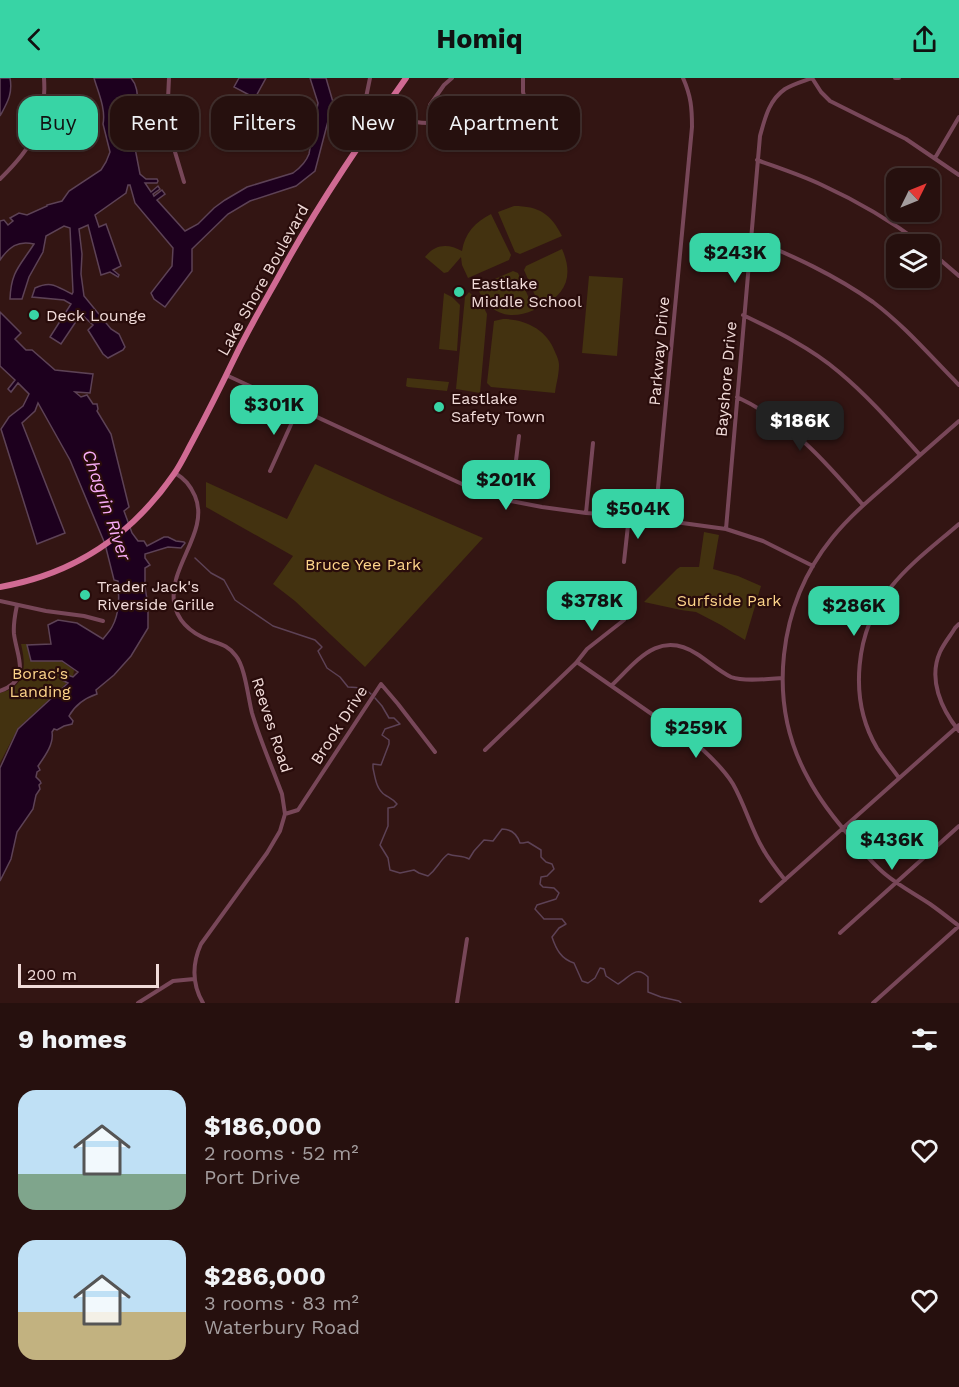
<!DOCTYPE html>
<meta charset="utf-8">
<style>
body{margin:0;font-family:"Work Sans",sans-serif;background:#321e1c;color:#f1f3f6;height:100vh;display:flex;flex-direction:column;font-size:22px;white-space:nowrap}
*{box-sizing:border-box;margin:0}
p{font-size:20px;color:#a49d9e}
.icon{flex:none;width:33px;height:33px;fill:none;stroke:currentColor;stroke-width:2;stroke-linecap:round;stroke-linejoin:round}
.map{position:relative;height:925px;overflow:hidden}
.side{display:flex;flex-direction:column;background:#26100e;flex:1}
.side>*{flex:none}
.guide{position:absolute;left:18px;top:18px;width:600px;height:54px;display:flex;gap:12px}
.needle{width:39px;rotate:47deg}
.controls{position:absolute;left:886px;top:90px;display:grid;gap:12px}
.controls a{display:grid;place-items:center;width:54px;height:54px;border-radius:12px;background:#26100e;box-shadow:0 2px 4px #0004,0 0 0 2px #42302e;font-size:30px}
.scale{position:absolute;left:18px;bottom:15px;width:141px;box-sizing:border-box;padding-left:6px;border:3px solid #f1dbd9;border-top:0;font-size:16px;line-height:21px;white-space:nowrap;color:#f1dbd9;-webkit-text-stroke:4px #290c0b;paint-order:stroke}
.price{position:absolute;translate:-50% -51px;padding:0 14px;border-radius:12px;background:#38d4a5;color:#111;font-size:20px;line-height:39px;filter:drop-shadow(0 2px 3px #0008)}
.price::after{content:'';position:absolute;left:50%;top:36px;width:18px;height:14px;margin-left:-9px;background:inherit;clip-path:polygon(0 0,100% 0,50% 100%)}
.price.selected{background:#222;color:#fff}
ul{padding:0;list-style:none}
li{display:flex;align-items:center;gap:18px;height:150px;padding:0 18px}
li span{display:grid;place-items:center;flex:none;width:168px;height:120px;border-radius:18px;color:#555}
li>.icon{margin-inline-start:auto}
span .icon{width:72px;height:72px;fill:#fffc;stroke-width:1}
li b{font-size:26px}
h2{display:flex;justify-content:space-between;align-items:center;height:72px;padding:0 18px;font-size:26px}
.chip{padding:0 21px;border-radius:18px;background:#26100e;box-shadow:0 2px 4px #0004,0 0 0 2px #42302e;font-size:21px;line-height:54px}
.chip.selected{background:#38d4a5;color:#111}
header{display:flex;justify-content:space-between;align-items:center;height:78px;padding:0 18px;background:#38d4a5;color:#111;font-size:27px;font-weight:700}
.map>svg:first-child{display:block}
</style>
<header><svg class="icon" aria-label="back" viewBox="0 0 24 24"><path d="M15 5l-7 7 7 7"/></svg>Homiq<svg class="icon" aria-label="share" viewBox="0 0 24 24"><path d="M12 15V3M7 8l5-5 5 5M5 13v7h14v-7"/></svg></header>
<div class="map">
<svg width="959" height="925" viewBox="0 0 959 925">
<rect width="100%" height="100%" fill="#331513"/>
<path fill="#433210" d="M514,128C539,128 551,136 562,158L520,176L515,174L498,134Z
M491,136L511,177L509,182L468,200L462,187L461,179L448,194L444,195L425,179C435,166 448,165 462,173C465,155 475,144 491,136Z
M562,171C574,198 566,217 540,229L524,192L526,188Z
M513,193L518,195L534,232C509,243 488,236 477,209Z
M589,198L623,200L617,278L582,275Z
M469,214L483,228L487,236L480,315L456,311L465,219Z
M444,215L452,219L460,227L457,273L439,271Z
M503,241C526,241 547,252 555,274C557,278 559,283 559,287C559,297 556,306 555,315L491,309L487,305L494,243Z
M407,300L449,304L447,313L408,309L406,308Z
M315,386L390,420L483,460L365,589L295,523L273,506L293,478L206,429V404L287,441Z
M704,454L719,457L713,491L738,498L761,508L745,562L721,547L696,534L681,532L644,524L677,491L680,489H699Z
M21,566H27L30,583H61L74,592L73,599L64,596L62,602L68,604L18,650L0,685V615C27,609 26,587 21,566Z"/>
<path fill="#1d001e" stroke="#5d4256" stroke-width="1.5" d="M0,0H10C13,16 7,25 0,38Z
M94,0H131C139,9 137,21 138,32L131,34L134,65L140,96L146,101H157L158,103L157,105H145L151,114L158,108L160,111L153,116L154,118L162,112L165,116L157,122L185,153L198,146L214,130L225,122L247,109L293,95C300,90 306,84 309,76L318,25L310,0H326L333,24L315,93L296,108L250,123L228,136L192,171V193L165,229L154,221L151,215L172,188L173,170L135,125L130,107H128L126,115L95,137L99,149L106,146L121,188L113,192L119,197L118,199L110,194L101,197L88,147L79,151L82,176L81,196L84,218L111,251L119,256L125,269L123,272L108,280L103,276L88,252L93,247L81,236L61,266L50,259L71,226L64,222L32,219L35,210C52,202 57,209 72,216L73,214L70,150L64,148L46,158L43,174L29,199L22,221H10C11,193 20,188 34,166C18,162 9,169 0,182V143L4,142L8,147L13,143L10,140L19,135L27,137L47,128V127L62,123L69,113L101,92L106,84L110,74L103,46C106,31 98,14 94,0Z
M239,0H266L255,20L234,9Z
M0,234L21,255L15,261L26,272H32L55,292L93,296L90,315L75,314L81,319L87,317L93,326H97L98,331L97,333L111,356L129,429L124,433L132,455L138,463H144L147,468L164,459H168L176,463L184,464L185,465L181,470L168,469L145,476V480L150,487L145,490V509L148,527V550L131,578L114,597L96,612L97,616C85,620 75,627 69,638L73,643L72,646L64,648L57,652L54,651L52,654C54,666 45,678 38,688L40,692L37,694L36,699L40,703L41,705L39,707L40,711L36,717L33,731L17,754L11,781L0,803V690L18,651L68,605L62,602L64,596L73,599L78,594L62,583H31L27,567L51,566L48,547L58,542L77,545L103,561C106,557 110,553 112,549C120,535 119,517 118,503L114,502L105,466L70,382L38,325L35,333L22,345L65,455L37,466L1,351L9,339L23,328L29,316L18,305L11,314L8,311L15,302L0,288Z"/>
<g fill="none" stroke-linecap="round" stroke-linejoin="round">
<path stroke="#5d4256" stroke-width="1.5" d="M195,480L211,495L224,502L235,522L273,548L315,562L322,569L318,573L327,590L340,599L348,609C356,609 366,610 371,616
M375,620L382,628L389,640H394L400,646L385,651L382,657L389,662V666L381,687L373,686V690C375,699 376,711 385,717C390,720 393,721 397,726L394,729L388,730V748L380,767L388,780L390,792L400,795L414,792L419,795L428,798C438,790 439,783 448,776C456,779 462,777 469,781L474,773L484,762L493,763L502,751C512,751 517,756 520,765H523L528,764L541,772V779L546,784L552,786L554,791L547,798L541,799L540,806L543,809L554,810L559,815L556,821L537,827L535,831L544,841H562L566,846L559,850L552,859C556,871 561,881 574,885L582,903L588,905L595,900L600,890L604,891L606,898L618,906C629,900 636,886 648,899V914L661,919L679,923L681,925"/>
<path stroke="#784759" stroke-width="4" d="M169,0L168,21L172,64L184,104
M370,0L362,39L370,52
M812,0L821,14L830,23L906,61L959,97
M895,0H899
M387,28C396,34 405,42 416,44C436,48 457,40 477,44C490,46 514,60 526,51L527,28L523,14V0
M428,45L430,27L444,7L452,0
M935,80L959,39
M757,82C779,90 801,97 822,107C857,123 891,143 922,166
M0,101C32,70 47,46 44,0
M750,160C793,178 835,197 873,224C905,248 931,279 959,307
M930,173L959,198
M743,237C776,253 811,270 839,294C869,319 894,348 920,377
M226,297L475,412L511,423L542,429L586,435L631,438L726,451L763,463L813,488
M737,319C792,345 824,382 863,427
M270,393L298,331
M175,395C185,401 190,407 195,418C210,453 169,488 174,524C177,543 191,555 209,562C220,566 228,567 236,578C245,589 248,619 252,635C260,662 272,689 282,716L285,736L280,753L267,775L201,866C192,886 192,906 203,925
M511,423L519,358
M586,435L593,365
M655,442L692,49C692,30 691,18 683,0
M726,451L760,58C765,40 769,22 785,11C793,6 804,3 812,0
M624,484L629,438
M0,523L46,533L84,538L103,543
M959,546L955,550C951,557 944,565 940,574C928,601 941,631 959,653
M577,584L702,671C714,682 725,693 733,706C745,727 751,751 763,771C769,782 777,792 785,802
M612,607C637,583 659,551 697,576C708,583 719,593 731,599C744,604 768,601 782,600
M0,613C32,601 17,580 14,556C13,546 15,537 17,527
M485,672L576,585L587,571L624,542
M899,700C892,690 884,681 877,670C848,621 855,552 891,509C910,485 936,466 959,446
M285,736L298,732L381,606L398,626L435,674
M761,823L959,647
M840,855L959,748
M138,925L173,903L194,901
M457,925L467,861
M873,925L959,848C950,841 940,833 930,826C915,816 898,807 885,796C873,786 863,774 853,762C836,743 820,723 808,700C766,624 778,527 832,460C849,439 870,421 891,403C913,383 936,363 959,343"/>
<path stroke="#d06a93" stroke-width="6" d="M0,509C75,496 131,458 174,396C181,386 186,375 192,364C207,336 221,308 235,279C250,248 268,218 285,187C321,122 363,61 406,0"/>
</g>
<g fill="#38d4a5" stroke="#290c0b" stroke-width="2">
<circle cx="459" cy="214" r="6"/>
<circle cx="34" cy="237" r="6"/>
<circle cx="439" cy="329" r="6"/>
<circle cx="85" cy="517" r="6"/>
</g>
<g text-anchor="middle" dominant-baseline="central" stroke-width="4.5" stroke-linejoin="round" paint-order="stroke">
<g font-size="16" fill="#f1dbd9" stroke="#290c0b">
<text transform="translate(263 202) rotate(-61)">Lake Shore Boulevard</text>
<text transform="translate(659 273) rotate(-85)">Parkway Drive</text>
<text transform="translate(726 301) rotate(-85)">Bayshore Drive</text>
<text transform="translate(272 647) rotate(72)">Reeves Road</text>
<text transform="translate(339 647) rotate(-57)">Brook Drive</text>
</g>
<g font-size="16" fill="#f1dbd9" stroke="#290c0b" text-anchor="start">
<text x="471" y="205">Eastlake<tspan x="471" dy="18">Middle School</tspan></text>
<text x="46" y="237">Deck Lounge</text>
<text x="451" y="320">Eastlake<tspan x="451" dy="18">Safety Town</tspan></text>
<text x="97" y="508">Trader Jack's<tspan x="97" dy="18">Riverside Grille</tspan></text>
</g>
<g font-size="16" fill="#fdd48a" stroke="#290c0b">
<text x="363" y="486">Bruce Yee Park</text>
<text x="729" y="522">Surfside Park</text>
<text x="40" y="595">Borac's<tspan x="40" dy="18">Landing</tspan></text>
</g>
<g font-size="18" font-style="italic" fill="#f7abf5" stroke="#290c0b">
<text transform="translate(107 427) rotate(71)">Chagrin River</text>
</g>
</g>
</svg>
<div class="controls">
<a><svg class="needle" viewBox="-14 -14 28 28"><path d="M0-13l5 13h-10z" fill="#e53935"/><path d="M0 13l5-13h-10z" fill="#a49d9e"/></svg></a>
<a><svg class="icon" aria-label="layers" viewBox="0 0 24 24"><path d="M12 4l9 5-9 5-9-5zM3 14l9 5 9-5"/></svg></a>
</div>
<div class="scale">200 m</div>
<b class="price" style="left:735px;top:206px">$243K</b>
<b class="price" style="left:274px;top:358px">$301K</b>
<b class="price selected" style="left:800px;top:374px">$186K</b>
<b class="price" style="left:506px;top:433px">$201K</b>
<b class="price" style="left:638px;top:462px">$504K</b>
<b class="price" style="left:592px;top:554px">$378K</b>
<b class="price" style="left:854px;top:559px">$286K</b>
<b class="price" style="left:696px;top:681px">$259K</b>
<b class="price" style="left:892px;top:793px">$436K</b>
<div class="guide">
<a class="chip selected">Buy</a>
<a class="chip">Rent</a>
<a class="chip">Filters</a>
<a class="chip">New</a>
<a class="chip">Apartment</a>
</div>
</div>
<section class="side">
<h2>9 homes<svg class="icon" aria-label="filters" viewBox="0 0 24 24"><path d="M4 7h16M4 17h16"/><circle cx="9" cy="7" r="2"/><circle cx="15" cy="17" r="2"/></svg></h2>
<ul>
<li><span style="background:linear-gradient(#bfe0f5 70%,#7fa58c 0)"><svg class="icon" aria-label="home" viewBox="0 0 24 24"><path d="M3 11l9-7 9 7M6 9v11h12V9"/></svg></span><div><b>$186,000</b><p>2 rooms · 52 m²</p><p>Port Drive</p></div><svg class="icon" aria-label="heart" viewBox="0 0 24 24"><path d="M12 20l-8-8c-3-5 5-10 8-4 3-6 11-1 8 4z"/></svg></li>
<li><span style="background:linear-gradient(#bfe0f5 60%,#c2b280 0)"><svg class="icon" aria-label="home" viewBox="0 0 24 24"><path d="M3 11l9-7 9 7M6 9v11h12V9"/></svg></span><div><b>$286,000</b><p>3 rooms · 83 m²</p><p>Waterbury Road</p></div><svg class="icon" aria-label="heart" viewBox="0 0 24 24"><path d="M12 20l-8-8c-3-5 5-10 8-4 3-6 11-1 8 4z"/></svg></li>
</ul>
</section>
